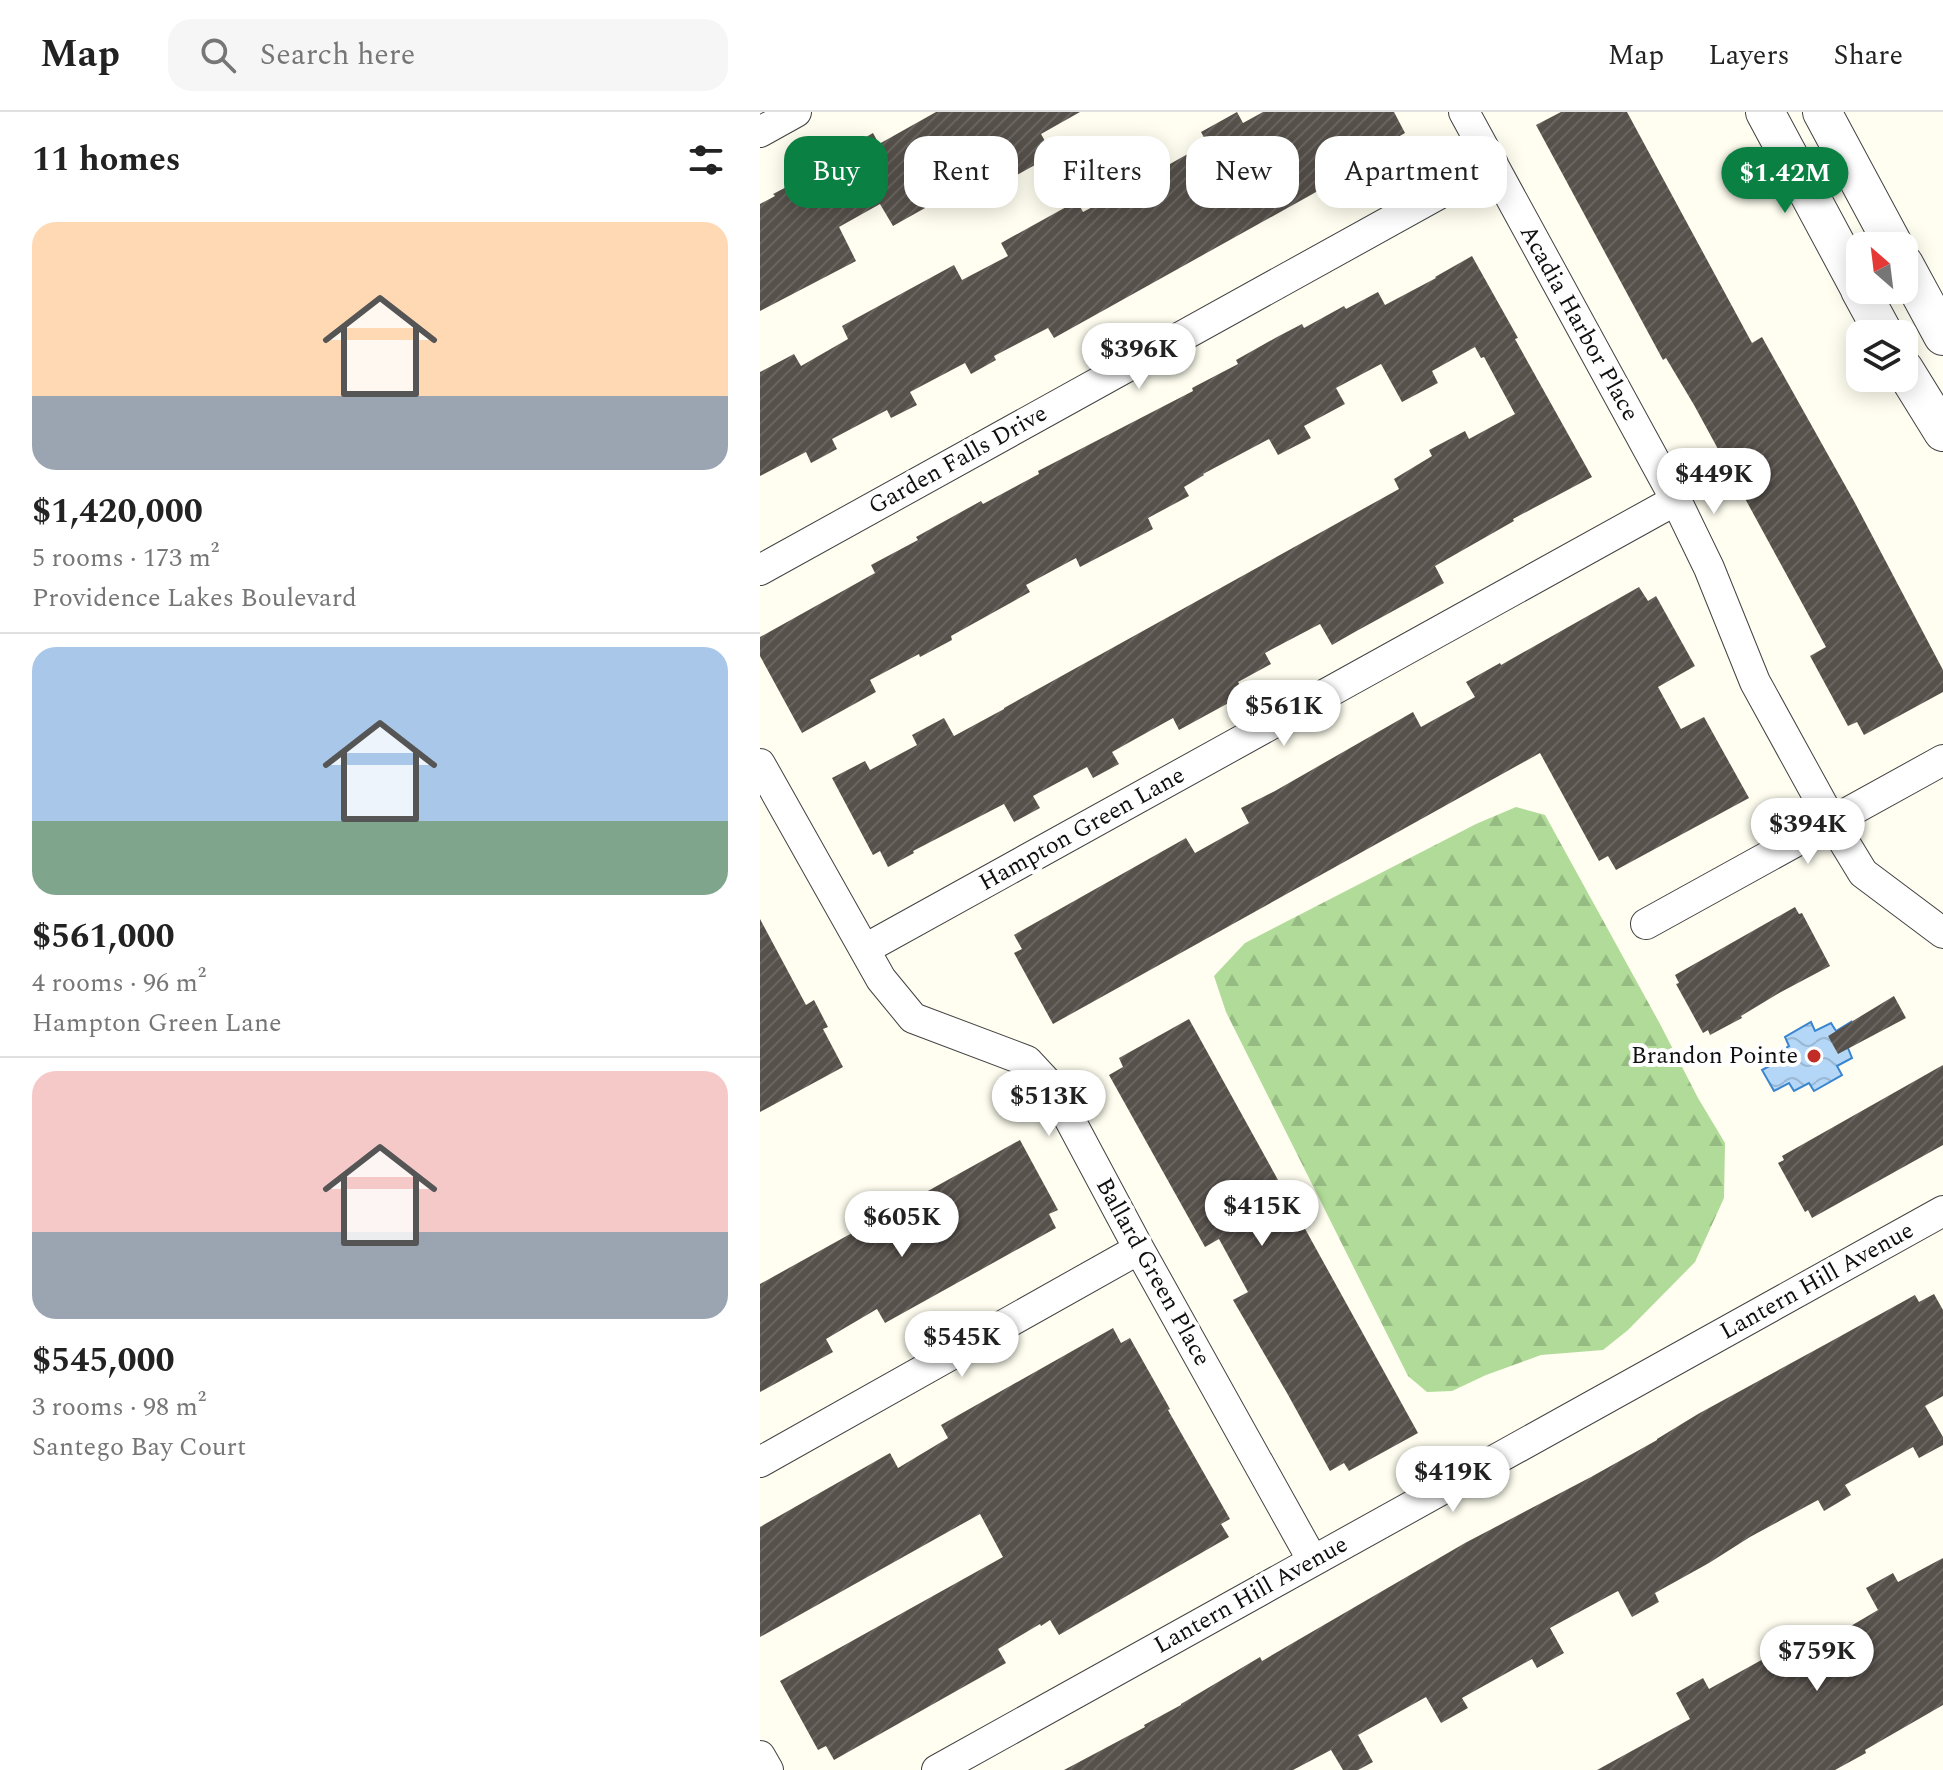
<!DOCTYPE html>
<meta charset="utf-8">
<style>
body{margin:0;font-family:Spectral,serif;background:#f6f6f6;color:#222;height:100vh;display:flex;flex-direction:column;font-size:30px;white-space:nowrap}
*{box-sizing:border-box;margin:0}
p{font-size:26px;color:#767676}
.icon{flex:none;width:44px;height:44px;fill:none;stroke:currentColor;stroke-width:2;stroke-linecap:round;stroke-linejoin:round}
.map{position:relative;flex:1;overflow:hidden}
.side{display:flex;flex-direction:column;background:#fff;width:760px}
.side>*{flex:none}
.guide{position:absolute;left:24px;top:24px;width:760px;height:72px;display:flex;gap:16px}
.needle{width:52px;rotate:332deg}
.fabs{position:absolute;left:1086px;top:120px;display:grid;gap:16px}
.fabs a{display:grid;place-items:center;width:72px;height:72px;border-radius:16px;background:#fff;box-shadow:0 4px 20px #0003;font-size:40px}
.price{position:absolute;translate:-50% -68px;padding:0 18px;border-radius:28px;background:#fff;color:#222;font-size:26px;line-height:52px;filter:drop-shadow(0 2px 4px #0008)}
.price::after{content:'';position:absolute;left:50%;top:48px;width:24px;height:18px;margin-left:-12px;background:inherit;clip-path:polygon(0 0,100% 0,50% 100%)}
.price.selected{background:#0b8043;color:#fff}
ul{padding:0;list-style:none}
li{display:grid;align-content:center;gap:16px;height:424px;padding:0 32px}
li+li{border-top:2px solid #e0e0e0}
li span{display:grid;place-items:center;height:248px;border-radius:24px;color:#555}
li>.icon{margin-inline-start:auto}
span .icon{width:144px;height:144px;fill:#fffc;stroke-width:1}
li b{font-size:34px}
h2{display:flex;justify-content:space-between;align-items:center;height:96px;padding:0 32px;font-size:34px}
.chip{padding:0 28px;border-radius:24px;background:#fff;box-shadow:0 4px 20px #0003;font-size:28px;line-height:72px}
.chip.selected{background:#0b8043;color:#fff}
header{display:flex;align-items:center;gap:48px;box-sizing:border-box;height:112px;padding:0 40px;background:#fff;border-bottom:2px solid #e0e0e0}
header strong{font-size:38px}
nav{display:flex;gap:44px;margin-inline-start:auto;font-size:28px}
.search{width:560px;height:72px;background:#f6f6f6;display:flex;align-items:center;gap:20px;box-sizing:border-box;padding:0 28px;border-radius:24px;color:#767676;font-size:30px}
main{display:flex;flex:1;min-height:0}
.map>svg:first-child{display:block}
</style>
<header>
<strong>Map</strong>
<div class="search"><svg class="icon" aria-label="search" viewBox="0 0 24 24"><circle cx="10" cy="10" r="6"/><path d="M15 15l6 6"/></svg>Search here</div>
<nav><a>Map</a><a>Layers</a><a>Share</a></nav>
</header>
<main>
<section class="side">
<h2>11 homes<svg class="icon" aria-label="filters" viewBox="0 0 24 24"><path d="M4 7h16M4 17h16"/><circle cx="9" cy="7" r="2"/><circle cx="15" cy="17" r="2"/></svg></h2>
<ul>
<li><span style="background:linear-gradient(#ffd9b3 70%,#9aa5b1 0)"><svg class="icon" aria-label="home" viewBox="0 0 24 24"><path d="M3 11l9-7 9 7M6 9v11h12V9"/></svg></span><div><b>$1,420,000</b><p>5 rooms · 173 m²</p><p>Providence Lakes Boulevard</p></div></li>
<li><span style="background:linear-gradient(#a9c7e8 70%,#7fa58c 0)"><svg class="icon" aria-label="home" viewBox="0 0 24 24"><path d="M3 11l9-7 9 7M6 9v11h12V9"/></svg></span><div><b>$561,000</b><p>4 rooms · 96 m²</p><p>Hampton Green Lane</p></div></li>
<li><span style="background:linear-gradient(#f6c9c9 65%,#9aa5b1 0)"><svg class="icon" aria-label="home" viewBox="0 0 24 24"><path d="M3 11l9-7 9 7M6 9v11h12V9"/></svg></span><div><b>$545,000</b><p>3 rooms · 98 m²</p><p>Santego Bay Court</p></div></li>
</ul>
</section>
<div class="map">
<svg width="1183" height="1658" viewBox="0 0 1183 1658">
<defs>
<pattern id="forest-firs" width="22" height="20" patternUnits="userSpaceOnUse" patternTransform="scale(2)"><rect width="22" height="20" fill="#b0db98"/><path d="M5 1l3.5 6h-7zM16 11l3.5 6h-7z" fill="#96bb82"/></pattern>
<pattern id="water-waves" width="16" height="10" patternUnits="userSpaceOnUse" patternTransform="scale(2)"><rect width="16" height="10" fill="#b4d7f7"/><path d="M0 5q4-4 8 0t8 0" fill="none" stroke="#9ab7d3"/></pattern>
<pattern id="building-hatch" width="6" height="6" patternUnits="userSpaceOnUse" patternTransform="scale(2)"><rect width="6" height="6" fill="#57514b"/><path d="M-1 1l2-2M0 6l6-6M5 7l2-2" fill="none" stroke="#6a6561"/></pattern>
</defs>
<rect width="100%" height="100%" fill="#fffef0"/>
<path fill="url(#forest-firs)" d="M756,695L785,703L900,912L938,986L965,1031L964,1086L935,1150L868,1218L843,1238L781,1243L726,1263L692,1279L667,1280L648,1264L466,900L454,864L485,831L716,712Z"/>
<path fill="url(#water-waves)" stroke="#3a85cf" stroke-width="2" d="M1051,910L1055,919L1071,911L1076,919L1091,910L1088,936L1092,946L1077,954L1082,963L1054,979L1049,971L1034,979L1029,971L1014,979L1002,958L1019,949L1015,942L1029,934L1025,925Z"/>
<path fill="url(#building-hatch)" d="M176,0H320L281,22L293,43L255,64L248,52L211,74L201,55L156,80L165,96L133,114L120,92L79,115L96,149L0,199V92L15,84L13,82L92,41L88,35L113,21L119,32Z
M477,0L483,11L503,0H634L645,21L638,25L645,39L620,52L617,46L294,226L288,216L234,244L236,248L211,262L205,251L150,280L157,293L131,306L127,298L72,327L77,337L51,351L46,340L0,364V260L34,242L41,254L88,227L82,214L194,153L202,168L248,144L241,131L317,89L323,100L368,76L361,63L397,44L403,56L447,31L441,20Z
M801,0H867L992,231L1002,225L1095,391L1183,558V580L1104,623L1097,610L1088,614L1050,544L1066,535L934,293L906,246L903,248L776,13Z
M712,144L758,226L755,227L832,365L753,407L754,409L675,454L684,471L593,521L572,533L560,512L505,541L511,552L478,570L485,582L419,618L413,606L352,640L359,652L333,666L327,655L273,684L280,696L254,710L244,692L153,739L154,741L128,755L120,739L113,743L72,666L105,649L110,658L157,633L152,623L184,606L194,624L244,597V596L639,377L634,367L672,344L669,338L705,319L709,327L755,302L724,245L721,246L715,235L672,259L678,271L642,290L621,252L576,276L585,292L544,314L551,326L518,343L509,327L443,362L444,363L424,375L429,384L388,406L393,417L320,455L316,446L266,473L270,480L191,524L192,528L160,545L159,542L110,568L116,580L42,621L0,544V525L115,461L111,453L158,428L156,425L221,389L223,392L279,362L278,359L433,279L432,276L478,252L476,248L517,225L542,212L544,216L584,194L586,197L618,180L625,193L676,166L675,165Z
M879,475L888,489L896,484L935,554L898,575L921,617L944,605L989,686L856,758L848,744L839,749L780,641L293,912L254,841L262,837L254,823L426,726L435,741L489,711L481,696L515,679L653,600L661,615L715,585L706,570L740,551L741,553Z
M1035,795L1039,802L1042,801L1070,854L1021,880L981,904L982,906L950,923L948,918L943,921L916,872L919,871L915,863Z
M0,807L46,893L54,888L68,915L63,917L83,955L0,1000Z
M1134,884L1146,906L1078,942L1068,924Z
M429,907L658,1321L589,1359L584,1351L570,1359L527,1281L473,1188L488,1180L459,1127L445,1135L349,963L363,955L359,946Z
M1183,953V1033L1052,1106L1048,1098L1045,1100L1018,1051L1024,1048L1022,1044Z
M260,1028L298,1098L289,1102L296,1116L125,1211L117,1197L66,1227L73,1240L0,1280V1172Z
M1174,1182L1183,1198V1284L1165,1294L1183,1325V1333L1159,1346L1153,1335L1085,1373L1091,1383L1064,1399L1058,1388L990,1425L949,1451L895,1481L899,1490L872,1505L858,1479L790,1516L804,1541L777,1556L772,1547L702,1586L708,1596L681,1611L666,1585L598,1623L613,1650L598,1658H583L571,1638L533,1658H304L385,1615L384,1613L421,1593V1592L500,1545L502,1549L705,1431L831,1365L897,1328V1327L938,1302L1068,1231L1155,1183L1159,1190Z
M353,1216L361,1231L370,1226L410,1297L408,1298L470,1407L461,1412L469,1425L299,1523L290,1508L281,1514L280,1512L238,1537L246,1551L74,1648L66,1634L58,1638L20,1569L243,1445L220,1402L0,1525V1415L130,1341L138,1356L188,1326L181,1313Z
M1183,1446V1593L1105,1638L1106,1641L1075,1658H837L930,1607L916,1581L943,1566L949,1577L1043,1525L1050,1538L1118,1498L1106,1476L1133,1461L1138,1470Z"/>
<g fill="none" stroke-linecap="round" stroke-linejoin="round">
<defs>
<path id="minor" d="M704,0L916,388L949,456L995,570L1072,710L1103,761L1183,821
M0,20L36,0
M0,458L733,52
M0,652L121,867L153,906L267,949L294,978L379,1137L553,1449
M886,812L1183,648
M105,837L916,388
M0,1350L379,1137
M0,1644L8,1658
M177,1658L1183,1099"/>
<path id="tertiary" d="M1005,0L1100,177
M1062,0L1134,134
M1144,152L1183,224
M1100,178L1124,222
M1144,257L1183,320"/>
</defs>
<use href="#minor" stroke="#424242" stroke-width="32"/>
<use href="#tertiary" stroke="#424242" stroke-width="40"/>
<use href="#minor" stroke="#fff" stroke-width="30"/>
<use href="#tertiary" stroke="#fff" stroke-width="38"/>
</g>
<circle fill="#c12c24" stroke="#fff" stroke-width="3" cx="1054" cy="944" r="8"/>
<g text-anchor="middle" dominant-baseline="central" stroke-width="8" stroke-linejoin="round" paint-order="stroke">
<g font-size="24" fill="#0f0f0f" stroke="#fff">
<text transform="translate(819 211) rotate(61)">Acadia Harbor Place</text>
<text transform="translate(198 348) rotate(-29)">Garden Falls Drive</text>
<text transform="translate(322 717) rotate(-29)">Hampton Green Lane</text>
<text transform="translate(393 1160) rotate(61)">Ballard Green Place</text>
<text transform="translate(1057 1169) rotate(-29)">Lantern Hill Avenue</text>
<text transform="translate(491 1483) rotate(-29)">Lantern Hill Avenue</text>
</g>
<g font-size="24" fill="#0f0f0f" stroke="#fff" text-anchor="end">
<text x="1038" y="944">Brandon Pointe</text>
</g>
</g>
</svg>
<div class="fabs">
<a><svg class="needle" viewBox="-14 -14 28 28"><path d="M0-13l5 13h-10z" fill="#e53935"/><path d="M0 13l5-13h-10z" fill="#767676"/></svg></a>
<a><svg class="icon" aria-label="layers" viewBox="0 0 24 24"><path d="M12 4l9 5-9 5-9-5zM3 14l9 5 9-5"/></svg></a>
</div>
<b class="price selected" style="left:1025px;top:103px">$1.42M</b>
<b class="price" style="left:379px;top:279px">$396K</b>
<b class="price" style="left:954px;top:404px">$449K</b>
<b class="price" style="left:524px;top:636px">$561K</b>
<b class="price" style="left:1048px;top:754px">$394K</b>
<b class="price" style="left:289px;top:1026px">$513K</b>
<b class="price" style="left:502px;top:1136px">$415K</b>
<b class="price" style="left:142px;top:1147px">$605K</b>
<b class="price" style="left:202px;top:1267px">$545K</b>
<b class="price" style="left:693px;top:1402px">$419K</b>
<b class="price" style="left:1057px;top:1581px">$759K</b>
<div class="guide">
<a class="chip selected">Buy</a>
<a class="chip">Rent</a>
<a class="chip">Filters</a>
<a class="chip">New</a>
<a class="chip">Apartment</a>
</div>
</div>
</main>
